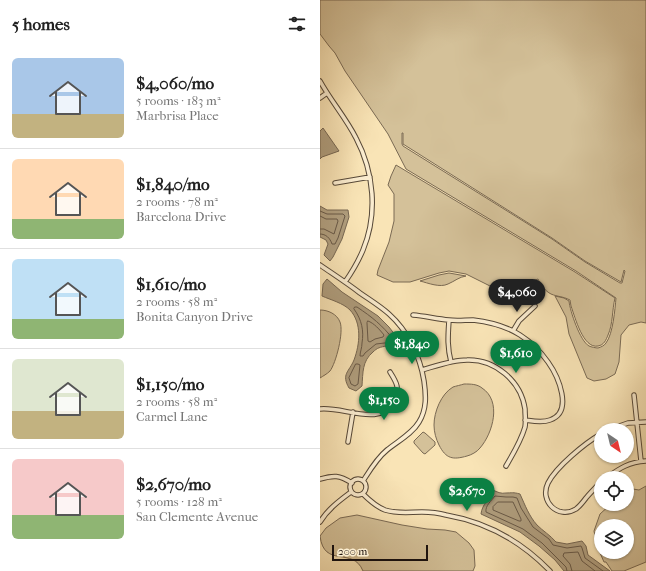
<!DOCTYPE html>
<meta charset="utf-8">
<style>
body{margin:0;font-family:"IM FELL French Canon",serif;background:#f2f2f2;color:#222;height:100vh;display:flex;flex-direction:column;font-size:15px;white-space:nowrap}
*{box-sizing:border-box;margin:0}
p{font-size:13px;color:#767676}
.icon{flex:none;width:22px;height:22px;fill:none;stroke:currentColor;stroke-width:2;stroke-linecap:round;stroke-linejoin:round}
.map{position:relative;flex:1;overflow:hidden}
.details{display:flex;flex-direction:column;background:#fff;width:320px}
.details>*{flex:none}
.needle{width:26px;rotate:145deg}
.controls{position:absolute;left:274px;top:423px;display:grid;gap:8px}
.controls a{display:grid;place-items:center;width:40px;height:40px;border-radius:50%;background:#fff;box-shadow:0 1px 3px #0004;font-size:20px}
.scale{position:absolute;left:12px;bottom:10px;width:96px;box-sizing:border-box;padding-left:4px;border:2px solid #20140e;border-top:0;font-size:11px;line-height:14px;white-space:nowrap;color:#20140e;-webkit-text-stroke:3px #fbedd0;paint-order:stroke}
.price{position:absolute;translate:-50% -34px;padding:0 9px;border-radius:14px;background:#0b8043;color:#fff;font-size:13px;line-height:26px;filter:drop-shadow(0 1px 2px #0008)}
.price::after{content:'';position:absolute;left:50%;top:24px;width:12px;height:9px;margin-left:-6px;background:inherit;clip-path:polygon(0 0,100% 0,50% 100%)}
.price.active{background:#222;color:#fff}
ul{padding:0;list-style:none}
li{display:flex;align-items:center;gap:12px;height:100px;padding:0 12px}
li+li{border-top:1px solid #e0e0e0}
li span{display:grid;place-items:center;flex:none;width:112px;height:80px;border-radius:6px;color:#555}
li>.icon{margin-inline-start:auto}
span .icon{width:48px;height:48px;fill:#fffc;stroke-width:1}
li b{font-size:17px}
h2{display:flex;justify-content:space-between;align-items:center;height:48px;padding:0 12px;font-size:17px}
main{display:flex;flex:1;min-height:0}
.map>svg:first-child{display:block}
</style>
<main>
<section class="details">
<h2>5 homes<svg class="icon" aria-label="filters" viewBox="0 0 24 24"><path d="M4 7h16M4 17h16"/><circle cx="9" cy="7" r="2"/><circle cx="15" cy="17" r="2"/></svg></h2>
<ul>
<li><span style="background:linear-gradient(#a9c7e8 70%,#c2b280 0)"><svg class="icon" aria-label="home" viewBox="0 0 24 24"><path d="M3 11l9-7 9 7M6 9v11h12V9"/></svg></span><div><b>$4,060/mo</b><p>5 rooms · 183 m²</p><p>Marbrisa Place</p></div></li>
<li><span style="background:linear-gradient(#ffd9b3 75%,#8fb573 0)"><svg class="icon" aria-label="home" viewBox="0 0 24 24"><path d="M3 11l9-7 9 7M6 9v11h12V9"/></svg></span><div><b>$1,840/mo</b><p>2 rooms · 78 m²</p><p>Barcelona Drive</p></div></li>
<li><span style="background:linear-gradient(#bfe0f5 75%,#8fb573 0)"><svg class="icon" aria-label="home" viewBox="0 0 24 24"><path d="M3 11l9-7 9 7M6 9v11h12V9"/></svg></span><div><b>$1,610/mo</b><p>2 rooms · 58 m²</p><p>Bonita Canyon Drive</p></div></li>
<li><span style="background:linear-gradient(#dfe7d0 65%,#c2b280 0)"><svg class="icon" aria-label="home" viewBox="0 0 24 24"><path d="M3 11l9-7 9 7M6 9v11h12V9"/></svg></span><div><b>$1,150/mo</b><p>2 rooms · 58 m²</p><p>Carmel Lane</p></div></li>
<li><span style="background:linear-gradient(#f6c9c9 70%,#8fb573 0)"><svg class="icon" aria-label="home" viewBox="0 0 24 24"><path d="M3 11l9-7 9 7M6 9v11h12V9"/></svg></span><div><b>$2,670/mo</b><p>5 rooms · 128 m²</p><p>San Clemente Avenue</p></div></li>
</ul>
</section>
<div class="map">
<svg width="326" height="571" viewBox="0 0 326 571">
<rect width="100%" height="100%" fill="#f9e4b6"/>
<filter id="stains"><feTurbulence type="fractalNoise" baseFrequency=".005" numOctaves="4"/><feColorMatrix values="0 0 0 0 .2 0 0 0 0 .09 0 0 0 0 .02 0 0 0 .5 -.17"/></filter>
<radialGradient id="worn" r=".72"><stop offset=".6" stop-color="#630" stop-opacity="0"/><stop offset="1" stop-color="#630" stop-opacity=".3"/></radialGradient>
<path fill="#d4c199" stroke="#7a6a54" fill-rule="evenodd" d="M0,0H326V323L321,322L309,325L301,335L299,362L295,374L286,379L274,381L267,378L249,334L246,317L235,296L244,298L249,301C250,311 260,341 269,346C271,347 276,348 278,348C281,347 284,346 286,343C293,334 295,309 296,298L256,271L86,169L68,134L25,71L15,53L9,46L0,34ZM82,133H83V144L232,238L265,261L301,282L304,270L305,271L302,283H300L265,262L232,239L83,146L82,144Z
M76,165L255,272L295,298C292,310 293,324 288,335C286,340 284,345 278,346C263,349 255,317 251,306L250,300C242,296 238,297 231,294C225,291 221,285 218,279L203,285L190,286H170L146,274L129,271L119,273L90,282H73L57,275L58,270L69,242L74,221V194L68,185L71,176Z
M129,273L146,276C139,277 135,281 128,284C120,288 108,283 100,281L119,275Z
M0,310C8,310 17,314 20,322C24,332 16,363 10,371C7,374 3,376 0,378Z
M144,384C151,384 157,384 162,388C182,401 173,433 160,448C157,452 151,455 147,456C133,460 126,459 119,445C116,439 114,432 114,425C114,412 121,394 133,387C136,386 141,385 144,384Z
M103,432L105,433L115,442V445L105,454L103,453L94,443V441Z
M326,486V562L304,571H292L286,562H284L277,546L274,531L280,514L291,504H307V490L313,489L319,490ZM281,526H307V552H281Z
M37,515L82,525L107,529L125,530L136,532L149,543L154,550L155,566L153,571H43C33,546 4,569 0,536L6,528L20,518Z"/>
<path fill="#af9d7d" stroke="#766651" d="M3,128L19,151L2,157L0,159V131Z
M0,206L7,210H28L29,217L22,239L13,257L10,261L4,255L8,244L6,240L0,237Z
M7,279L22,292L58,316L69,327L85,348C79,349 73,346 67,346C60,347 57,348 53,352C42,361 43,373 42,386L36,391L29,388C21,374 29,372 34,360C40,344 42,323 30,310C23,303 11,300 2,296L3,284Z
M173,490C177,492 181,494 186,493C192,493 193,492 200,494C205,505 209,516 217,525C223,531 230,535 236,542L247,544L262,541L266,546L268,555L290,571H244L235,560L219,546L200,532L161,514C162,504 170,499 173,490Z"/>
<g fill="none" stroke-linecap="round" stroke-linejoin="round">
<path stroke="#685846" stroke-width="1" d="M0,211L7,214H23L25,216L18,238L15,244H12C10,238 6,234 0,234
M0,216L6,219H17L18,221L14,234L4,229H0
M35,307H37C52,317 62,325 73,339V342L56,344L45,353L43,356H40C40,352 42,348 42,343C44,331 42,320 34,309Z
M48,321C54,323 60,330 64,335L63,337L55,339L50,342L48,341L47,323Z
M36,364H38L40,365L38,384L35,386L31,384L29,378Z
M178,502H193L201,519V521H199L173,510V507Z
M247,571L246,567L222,543L203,529L166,512C165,506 171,501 175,496L186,497H193L197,498L201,508L213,527L229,539L233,545L247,548L261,546L262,548L265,558L283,571
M252,571L250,564L243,556L244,553L258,552L262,561L275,571"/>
<defs>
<path id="minor" d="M0,81C11,101 26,118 36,138C54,172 58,214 43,250C38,262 32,272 25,282
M0,98L7,93
M15,183L50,177
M0,265C13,274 27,283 40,293C50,300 60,306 69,314C88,331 100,356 104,381C106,395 107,409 99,422C92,434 78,441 67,450C57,458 50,470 43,481
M93,315C105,316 117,319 129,320C137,321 145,320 153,320C170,322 186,326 200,335C211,342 221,352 228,362C238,376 254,412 230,420C222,423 213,421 205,420
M129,320C128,336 127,346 131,362
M193,331L199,321L215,306
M102,370C116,366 132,360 147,360C175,359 201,381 205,409C205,415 206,422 205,427C201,441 193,454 186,466
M314,395L321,461
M0,409C23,406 61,428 74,401C80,388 77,383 70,372
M288,430L308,423L326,422
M281,434C265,443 236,467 228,483C219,501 238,520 256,509C260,506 263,502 266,498C271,492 276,487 281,482
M28,442L33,412
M286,478C300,468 309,462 326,461
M30 487a8 8 0 1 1 16 0a8 8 0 1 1-16 0Z
M0,479C14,475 19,475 32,483
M43,494C49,500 57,507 65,510C77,514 90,512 102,512C110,512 119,513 126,515C166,522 202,542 230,571
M0,522C8,509 19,501 31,492"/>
</defs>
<use href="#minor" stroke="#564838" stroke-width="5.5"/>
<use href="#minor" stroke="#fbedd0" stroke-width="3.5"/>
</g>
<rect width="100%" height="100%" filter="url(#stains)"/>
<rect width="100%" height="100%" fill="url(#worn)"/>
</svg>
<div class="controls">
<a><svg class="needle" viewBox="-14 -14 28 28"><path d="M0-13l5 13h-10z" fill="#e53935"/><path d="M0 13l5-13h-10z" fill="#767676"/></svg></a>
<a><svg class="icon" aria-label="locate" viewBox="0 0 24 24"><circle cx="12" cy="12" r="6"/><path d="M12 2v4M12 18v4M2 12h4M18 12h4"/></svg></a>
<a><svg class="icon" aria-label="layers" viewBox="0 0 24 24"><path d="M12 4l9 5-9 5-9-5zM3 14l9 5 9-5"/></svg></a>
</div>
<div class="scale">200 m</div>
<b class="price active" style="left:197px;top:313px">$4,060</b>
<b class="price" style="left:92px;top:365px">$1,840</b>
<b class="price" style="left:196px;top:374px">$1,610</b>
<b class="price" style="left:64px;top:421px">$1,150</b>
<b class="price" style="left:147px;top:512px">$2,670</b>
</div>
</main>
